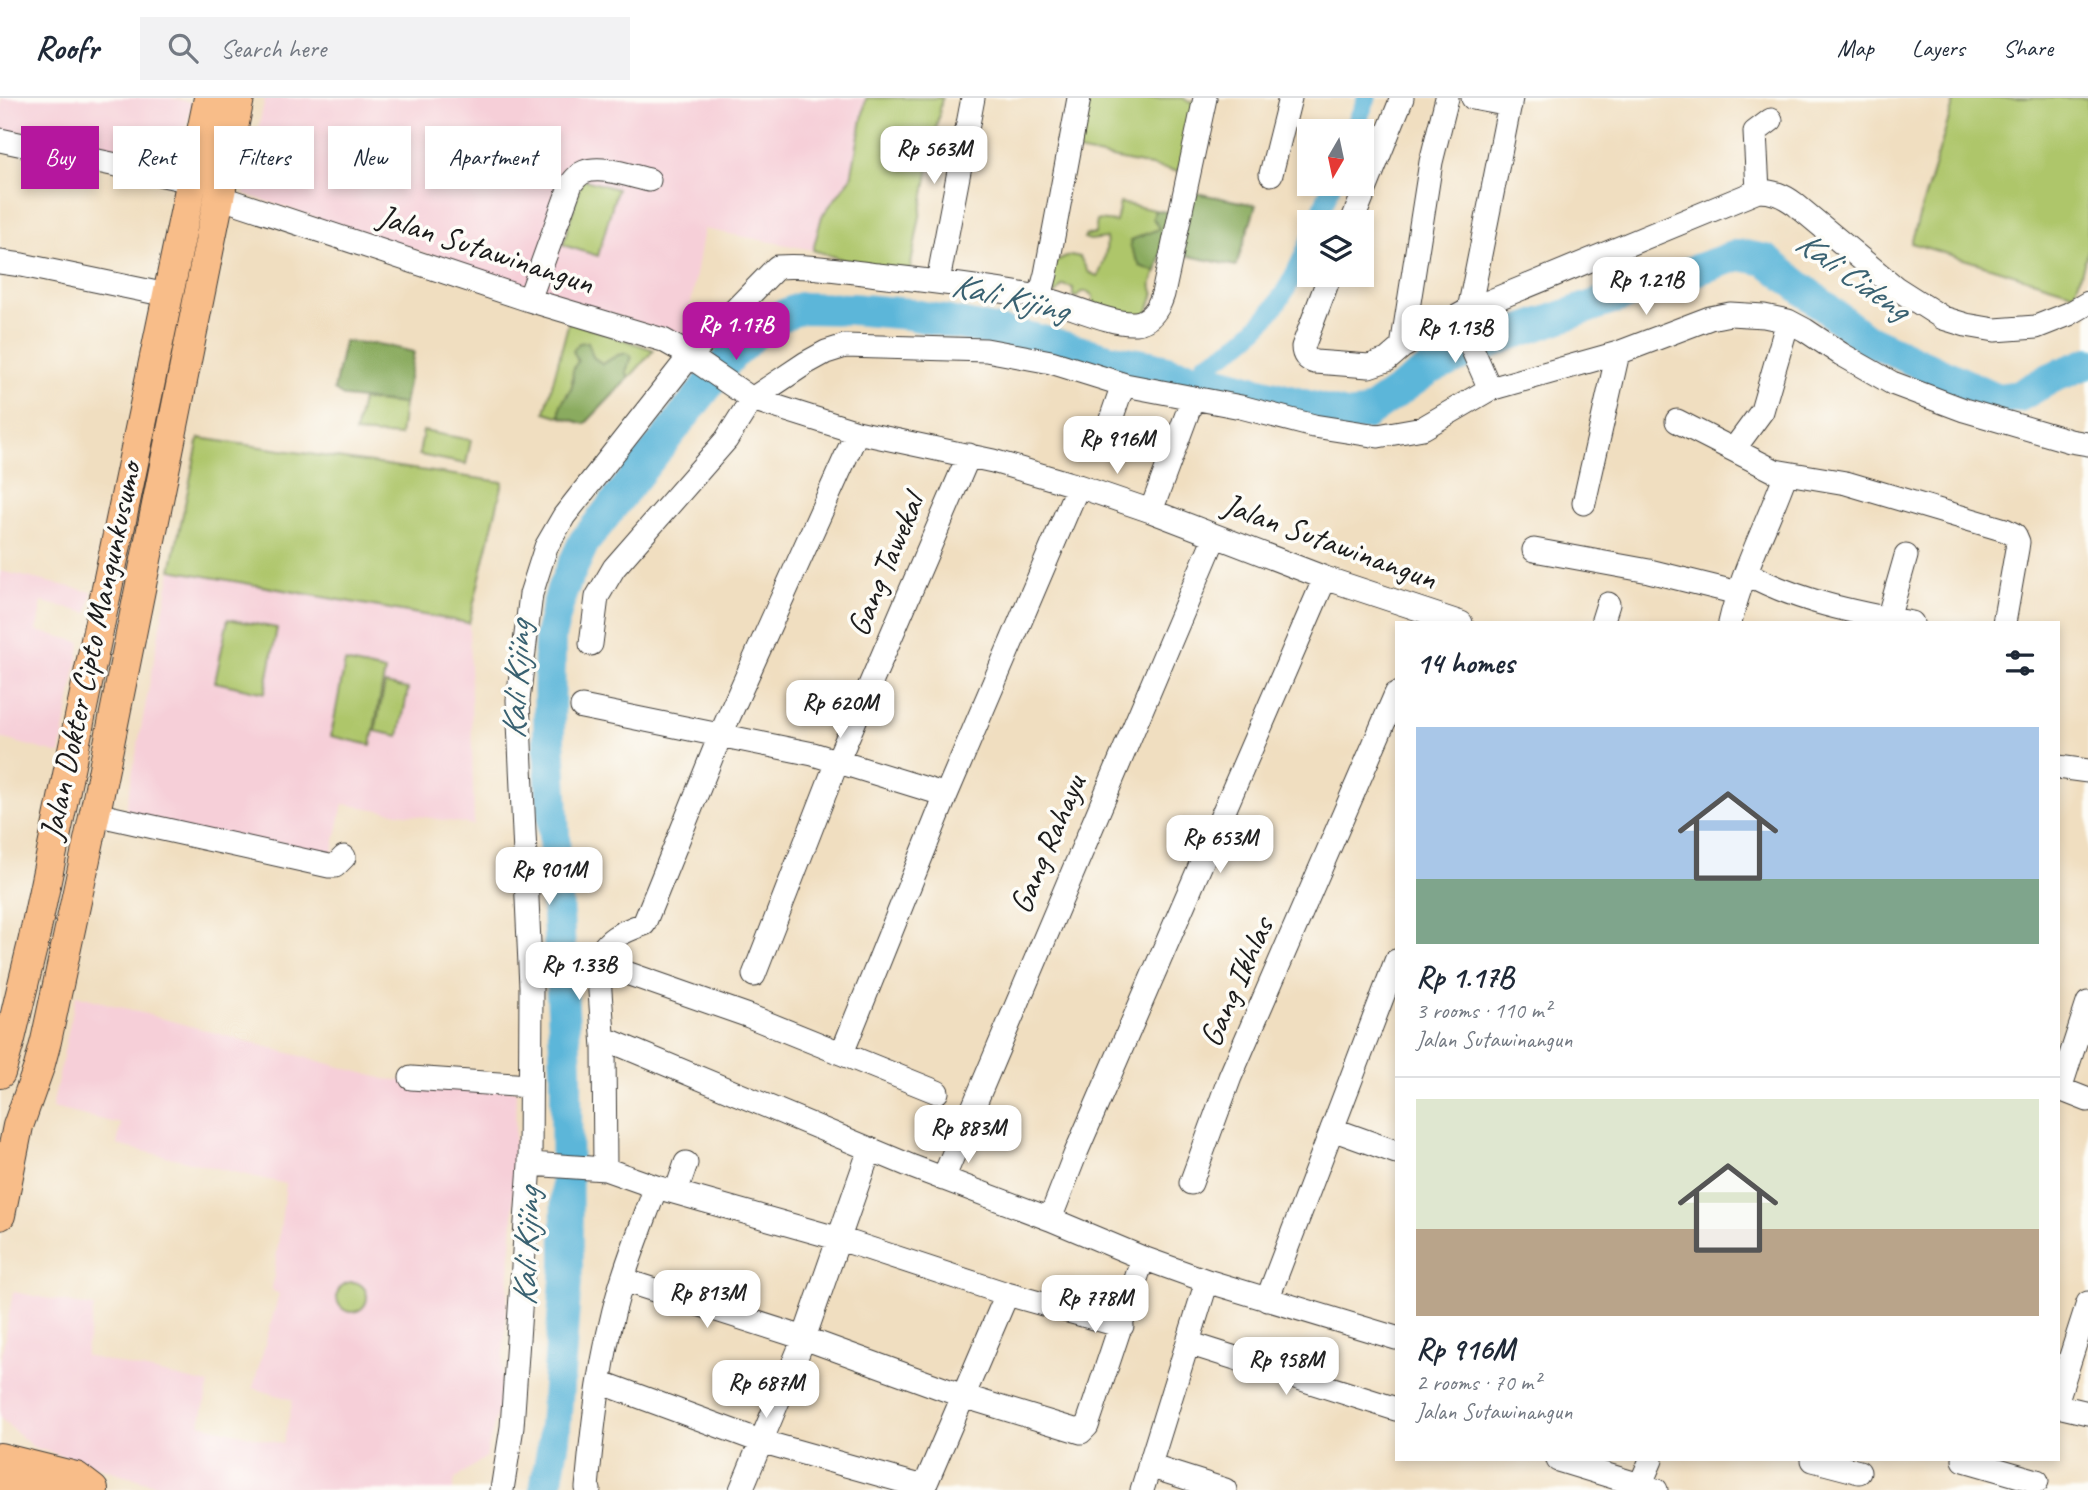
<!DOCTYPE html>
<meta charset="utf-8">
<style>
body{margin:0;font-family:Caveat,sans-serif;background:#f2f2f3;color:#1f2937;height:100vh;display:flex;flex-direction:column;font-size:26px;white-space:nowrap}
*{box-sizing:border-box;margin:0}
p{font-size:23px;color:#747a83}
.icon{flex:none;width:38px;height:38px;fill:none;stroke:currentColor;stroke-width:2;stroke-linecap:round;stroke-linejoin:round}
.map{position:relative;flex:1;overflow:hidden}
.panel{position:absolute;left:1395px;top:523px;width:665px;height:840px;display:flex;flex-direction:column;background:#fff;border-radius:0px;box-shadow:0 4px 10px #0003}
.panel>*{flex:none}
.banner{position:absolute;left:21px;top:28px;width:665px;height:63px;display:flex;gap:14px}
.needle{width:46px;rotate:189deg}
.tools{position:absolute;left:1297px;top:21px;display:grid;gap:14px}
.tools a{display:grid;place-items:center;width:77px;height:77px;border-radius:0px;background:#fff;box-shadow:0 4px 10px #0003;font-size:35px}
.price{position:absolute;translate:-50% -60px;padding:0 16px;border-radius:14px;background:#fff;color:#222;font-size:23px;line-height:46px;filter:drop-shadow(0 2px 4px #0008)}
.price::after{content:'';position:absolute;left:50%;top:42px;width:21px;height:16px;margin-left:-10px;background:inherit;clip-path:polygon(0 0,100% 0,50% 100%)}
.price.current{background:#b5179e;color:#fff}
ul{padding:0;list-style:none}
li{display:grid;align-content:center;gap:14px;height:371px;padding:0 21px}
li+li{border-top:2px solid #e0e1e3}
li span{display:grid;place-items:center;height:217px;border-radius:0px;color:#555}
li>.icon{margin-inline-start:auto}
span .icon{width:126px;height:126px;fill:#fffc;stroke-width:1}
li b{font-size:30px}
h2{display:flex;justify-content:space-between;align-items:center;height:84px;padding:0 21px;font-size:30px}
.tag{padding:0 24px;border-radius:0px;background:#fff;box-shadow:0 4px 10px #0003;font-size:24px;line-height:63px}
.tag.current{background:#b5179e;color:#fff}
header{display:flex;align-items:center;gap:42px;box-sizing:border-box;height:98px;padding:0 35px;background:#fff;border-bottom:2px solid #e0e1e3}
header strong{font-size:33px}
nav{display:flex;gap:38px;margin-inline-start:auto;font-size:24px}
.search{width:490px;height:63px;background:#f2f2f3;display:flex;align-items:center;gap:18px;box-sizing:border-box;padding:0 24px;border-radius:0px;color:#747a83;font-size:26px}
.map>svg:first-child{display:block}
</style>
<header>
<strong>Roofr</strong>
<div class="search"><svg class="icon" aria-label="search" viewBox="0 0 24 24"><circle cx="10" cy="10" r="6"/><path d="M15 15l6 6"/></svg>Search here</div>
<nav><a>Map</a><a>Layers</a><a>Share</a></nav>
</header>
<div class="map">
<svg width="2088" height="1392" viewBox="0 0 2088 1392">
<rect width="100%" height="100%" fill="#fdfcf7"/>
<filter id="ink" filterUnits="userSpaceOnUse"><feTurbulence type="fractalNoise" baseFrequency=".0143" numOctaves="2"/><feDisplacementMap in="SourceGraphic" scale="14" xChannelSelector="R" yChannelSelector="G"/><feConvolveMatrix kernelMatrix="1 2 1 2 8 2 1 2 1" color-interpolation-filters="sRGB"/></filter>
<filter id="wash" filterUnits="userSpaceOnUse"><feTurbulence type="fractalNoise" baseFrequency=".00686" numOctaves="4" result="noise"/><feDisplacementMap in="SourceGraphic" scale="28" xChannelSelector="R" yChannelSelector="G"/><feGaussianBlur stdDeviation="1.57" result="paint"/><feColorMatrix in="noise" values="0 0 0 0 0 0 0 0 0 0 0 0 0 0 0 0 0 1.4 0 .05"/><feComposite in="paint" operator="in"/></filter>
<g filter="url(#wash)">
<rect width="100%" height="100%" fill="#f0dec0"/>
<path fill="#f6cfd8" d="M2,0H171L192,4L177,75L0,39V10Z
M265,0H866L851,80L822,118L813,152L704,131L685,240L244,96Z
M171,472L469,525L474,727L343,706L330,765L124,720Z
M0,473L92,494L88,515L42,504L37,533L81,544L60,656L0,640Z
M76,897L385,981L516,992L513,1121L500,1303L486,1359L455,1381L453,1392H173L33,1349L0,1320V1265L13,1194L94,1209L85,1258L209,1286L200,1326L283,1346L293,1302L253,1290L279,1196L272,1192L286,1086L117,1047L121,1026L52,1010Z"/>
<path fill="#aec66b" stroke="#657144" stroke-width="2" d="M866,0H942L910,172L850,164L813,152L822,118L851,80Z
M1083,0H1183L1190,4L1196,2L1180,74L1073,52Z
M1955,0H2088V153L2075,195L1911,145Z
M582,81L617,91L598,158L563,147Z
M1120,105L1155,112L1154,120L1160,131L1142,137L1134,154L1140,168L1157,174C1152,181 1149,188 1154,195L1147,217L1098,212L1093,204V198L1088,194H1081L1077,199H1073V190L1063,187L1055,197L1047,187L1055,164L1071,157L1080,159L1088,174L1097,178C1103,172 1108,149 1106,140L1090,142L1084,140L1086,137L1095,136L1097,122L1116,124Z
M569,223L654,252L629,280L626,273L628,265L618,257L603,266L593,259L588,244L576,259L578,263L572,281V288C567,299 557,305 561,319L545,314Z
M362,302L404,306L400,338L355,335Z
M423,333L471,342L466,366L419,357Z
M199,340L503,384L469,525L171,472Z
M228,521L277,530L265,595L215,584Z
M345,564L385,573L371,647L331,638Z
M385,586L408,591L399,638L375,633Z
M337 1199a15 15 0 1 1 30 0a15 15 0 1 1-30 0Z"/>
<path fill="#8aab5f" stroke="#53643e" stroke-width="2" d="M1191,94L1256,107L1236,168L1179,156Z
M1155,112L1172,115L1157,174L1140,168L1130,148L1131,142L1159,131L1153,120Z
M344,243L384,247L414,254L404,306L345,299L334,292Z
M588,244L593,259L602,266L618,257L627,255L632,259L626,273L629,280L585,326L561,319C557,305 566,302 571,291C576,279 568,276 578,263L573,253L579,245Z"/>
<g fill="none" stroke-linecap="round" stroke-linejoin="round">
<path stroke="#5cb6d9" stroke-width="19" d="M1353,33L1367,0
M1317,124L1332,86
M1205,266C1259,241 1288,197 1309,144"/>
<path stroke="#5cb6d9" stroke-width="32" d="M545,1392L554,1342L567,1168L566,970L549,642L550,538L562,492L584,444L731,258L769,223L801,210L851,211L909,216L1034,241L1108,261L1150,268L1177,276L1219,284L1348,319L1366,316L1430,271L1509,237L1739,157L1766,162L1864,240L1997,301L2019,298L2051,280L2088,265"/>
</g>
</g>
<g filter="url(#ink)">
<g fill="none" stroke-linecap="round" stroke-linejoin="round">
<defs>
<path id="minor" d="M1473,0L1510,7
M1511,0L1469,212L1467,239L1490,291L1618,255L1710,220L1730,216L1764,218L1788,223L1805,232L1841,256L1892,285L1964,312L2070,343L2088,346
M0,42L191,83
M1271,76L1290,0
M1758,93L1755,34L1771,22
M219,99L529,202L663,242L679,251L752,301L857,334L993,363L1078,388L1151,413L1325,480L1461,525
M1352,124L1402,0
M0,164L22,167L167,197
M1330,177L1303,249C1303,257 1307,262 1315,264L1369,268L1387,262L1402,249L1469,212L1758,93C1773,93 1783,97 1795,106L1896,190L1943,220L1966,227L1995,232L2036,229L2069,216L2088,205
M938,183L973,0
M1040,199L1046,176L1079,0
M529,202L571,86C574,82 579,76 584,74C601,67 631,78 649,82
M1402,249L1431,64L1447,0
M1677,323L1775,373L1846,385L2005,432L2015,437L2018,444L2017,451L2004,525
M1108,330L1119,298L1125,287
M1734,351L1762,313L1788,223
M1584,405L1618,255
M1151,413L1193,300
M1534,452L1649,473L1738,495
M1746,475C1797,503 1856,515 1912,525
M1888,521L1906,458
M1602,525L1608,506
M1730,525C1742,473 1768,425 1786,375
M591,546L597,499L614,470L726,342L752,301L806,265L826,254L845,248L986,252L1051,264L1125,287L1241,309L1314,328L1378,338L1423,330L1490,291
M582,609L813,656L946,697
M2058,669L2088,673
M95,716L329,768H335L344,759
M598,865L749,918L937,994
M754,877L837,664L969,357
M2088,905L2060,991L2088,1002
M613,944L913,1069L1050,1121L1143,1160L1207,1183L1396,1240
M842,955L946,697L1078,388
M411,980L529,988
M1332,1031L1396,1054
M530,1066L605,1071L656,1089L840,1141L1007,1196L923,1392
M605,1071L604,950L598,865C601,842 624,833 644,826L720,638L857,334
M943,1081L1215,438
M1191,1085L1230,979L1396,596
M676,1094L686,1065
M1050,1121L1075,1057L1325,480
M623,1182L804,1240L963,1298L1081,1334L1087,1328L1143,1160
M1007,1196L1122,1228
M1267,1202L1396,863
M1188,1245L1396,1311
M600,1284L760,1343L924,1389
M2058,1299L2088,1205
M2058,1308L2088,1315
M1558,1362L1656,1392
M1813,1362L1859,1374
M1964,1362L2037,1383
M1149,1368L1225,1392
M502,1392L512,1329L530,1066L531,889L518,602L531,496L546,449L564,418L689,259L777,169C811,167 844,173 878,177C931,183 985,189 1037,199C1065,204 1109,227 1135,225C1151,224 1159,209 1163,196L1205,0
M589,1392L587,1390C593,1323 601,1255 620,1190C630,1156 644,1122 656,1089
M741,1392L804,1240L870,1051
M1142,1392L1207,1183
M1638,1392L1651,1362"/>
<path id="major" d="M0,975L10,941L33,845L209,0
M0,1117L18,1028L39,969L46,943L97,705L239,0
M0,1360L76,1379L93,1392
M0,1382L57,1392"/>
</defs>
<use href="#minor" stroke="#3c3935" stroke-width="25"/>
<use href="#major" stroke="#3c3935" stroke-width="32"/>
<use href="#minor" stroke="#fff" stroke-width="23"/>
<use href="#major" stroke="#f8bd89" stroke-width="30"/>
</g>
</g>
<g text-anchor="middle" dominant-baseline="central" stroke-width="7" stroke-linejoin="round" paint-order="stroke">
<g font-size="33" fill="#1c1c1c" stroke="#fdfcf7">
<text transform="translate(486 151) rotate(18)">Jalan Sutawinangun</text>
<text transform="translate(1330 443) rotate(20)">Jalan Sutawinangun</text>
<text transform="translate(885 467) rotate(-67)">Gang Tawekal</text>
<text transform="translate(90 553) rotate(-78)">Jalan Dokter Cipto Mangunkusumo</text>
<text transform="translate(1047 746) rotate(-67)">Gang Rahayu</text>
<text transform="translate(1236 884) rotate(-66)">Gang Ikhlas</text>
</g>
<g font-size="35" font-style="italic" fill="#396171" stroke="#fdfcf7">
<text transform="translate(1853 177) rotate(35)">Kali Cideng</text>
<text transform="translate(1010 199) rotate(13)">Kali Kijing</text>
<text transform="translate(516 582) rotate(-87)">Kali Kijing</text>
<text transform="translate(526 1149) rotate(-88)">Kali Kijing</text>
</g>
</g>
</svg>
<div class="tools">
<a><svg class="needle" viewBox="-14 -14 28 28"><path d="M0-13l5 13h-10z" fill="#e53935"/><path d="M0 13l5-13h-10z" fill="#747a83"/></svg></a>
<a><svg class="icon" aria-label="layers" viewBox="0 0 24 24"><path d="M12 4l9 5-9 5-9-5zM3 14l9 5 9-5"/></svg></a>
</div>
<b class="price" style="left:934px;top:88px">Rp 563M</b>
<b class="price" style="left:1646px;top:219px">Rp 1.21B</b>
<b class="price current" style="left:736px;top:264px">Rp 1.17B</b>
<b class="price" style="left:1455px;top:267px">Rp 1.13B</b>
<b class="price" style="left:1117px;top:378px">Rp 916M</b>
<b class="price" style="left:840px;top:642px">Rp 620M</b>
<b class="price" style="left:1220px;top:777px">Rp 653M</b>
<b class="price" style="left:549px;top:809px">Rp 901M</b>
<b class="price" style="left:579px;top:904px">Rp 1.33B</b>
<b class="price" style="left:968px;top:1067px">Rp 883M</b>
<b class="price" style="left:707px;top:1232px">Rp 813M</b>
<b class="price" style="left:1095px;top:1237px">Rp 778M</b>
<b class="price" style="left:1286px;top:1299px">Rp 958M</b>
<b class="price" style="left:766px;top:1322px">Rp 687M</b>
<div class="banner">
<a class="tag current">Buy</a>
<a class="tag">Rent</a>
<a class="tag">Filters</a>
<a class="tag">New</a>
<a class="tag">Apartment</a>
</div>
<section class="panel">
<h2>14 homes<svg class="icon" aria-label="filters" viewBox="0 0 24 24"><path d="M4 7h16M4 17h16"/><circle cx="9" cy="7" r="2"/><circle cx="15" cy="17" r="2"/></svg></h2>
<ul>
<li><span style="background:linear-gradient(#a9c7e8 70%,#7fa58c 0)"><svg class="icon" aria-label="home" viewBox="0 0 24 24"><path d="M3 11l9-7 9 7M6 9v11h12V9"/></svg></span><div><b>Rp 1.17B</b><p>3 rooms · 110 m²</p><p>Jalan Sutawinangun</p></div></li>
<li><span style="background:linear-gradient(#dfe7d0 60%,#b9a48a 0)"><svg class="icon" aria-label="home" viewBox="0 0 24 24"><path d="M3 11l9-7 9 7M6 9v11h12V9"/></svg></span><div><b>Rp 916M</b><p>2 rooms · 70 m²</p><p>Jalan Sutawinangun</p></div></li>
</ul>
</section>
</div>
